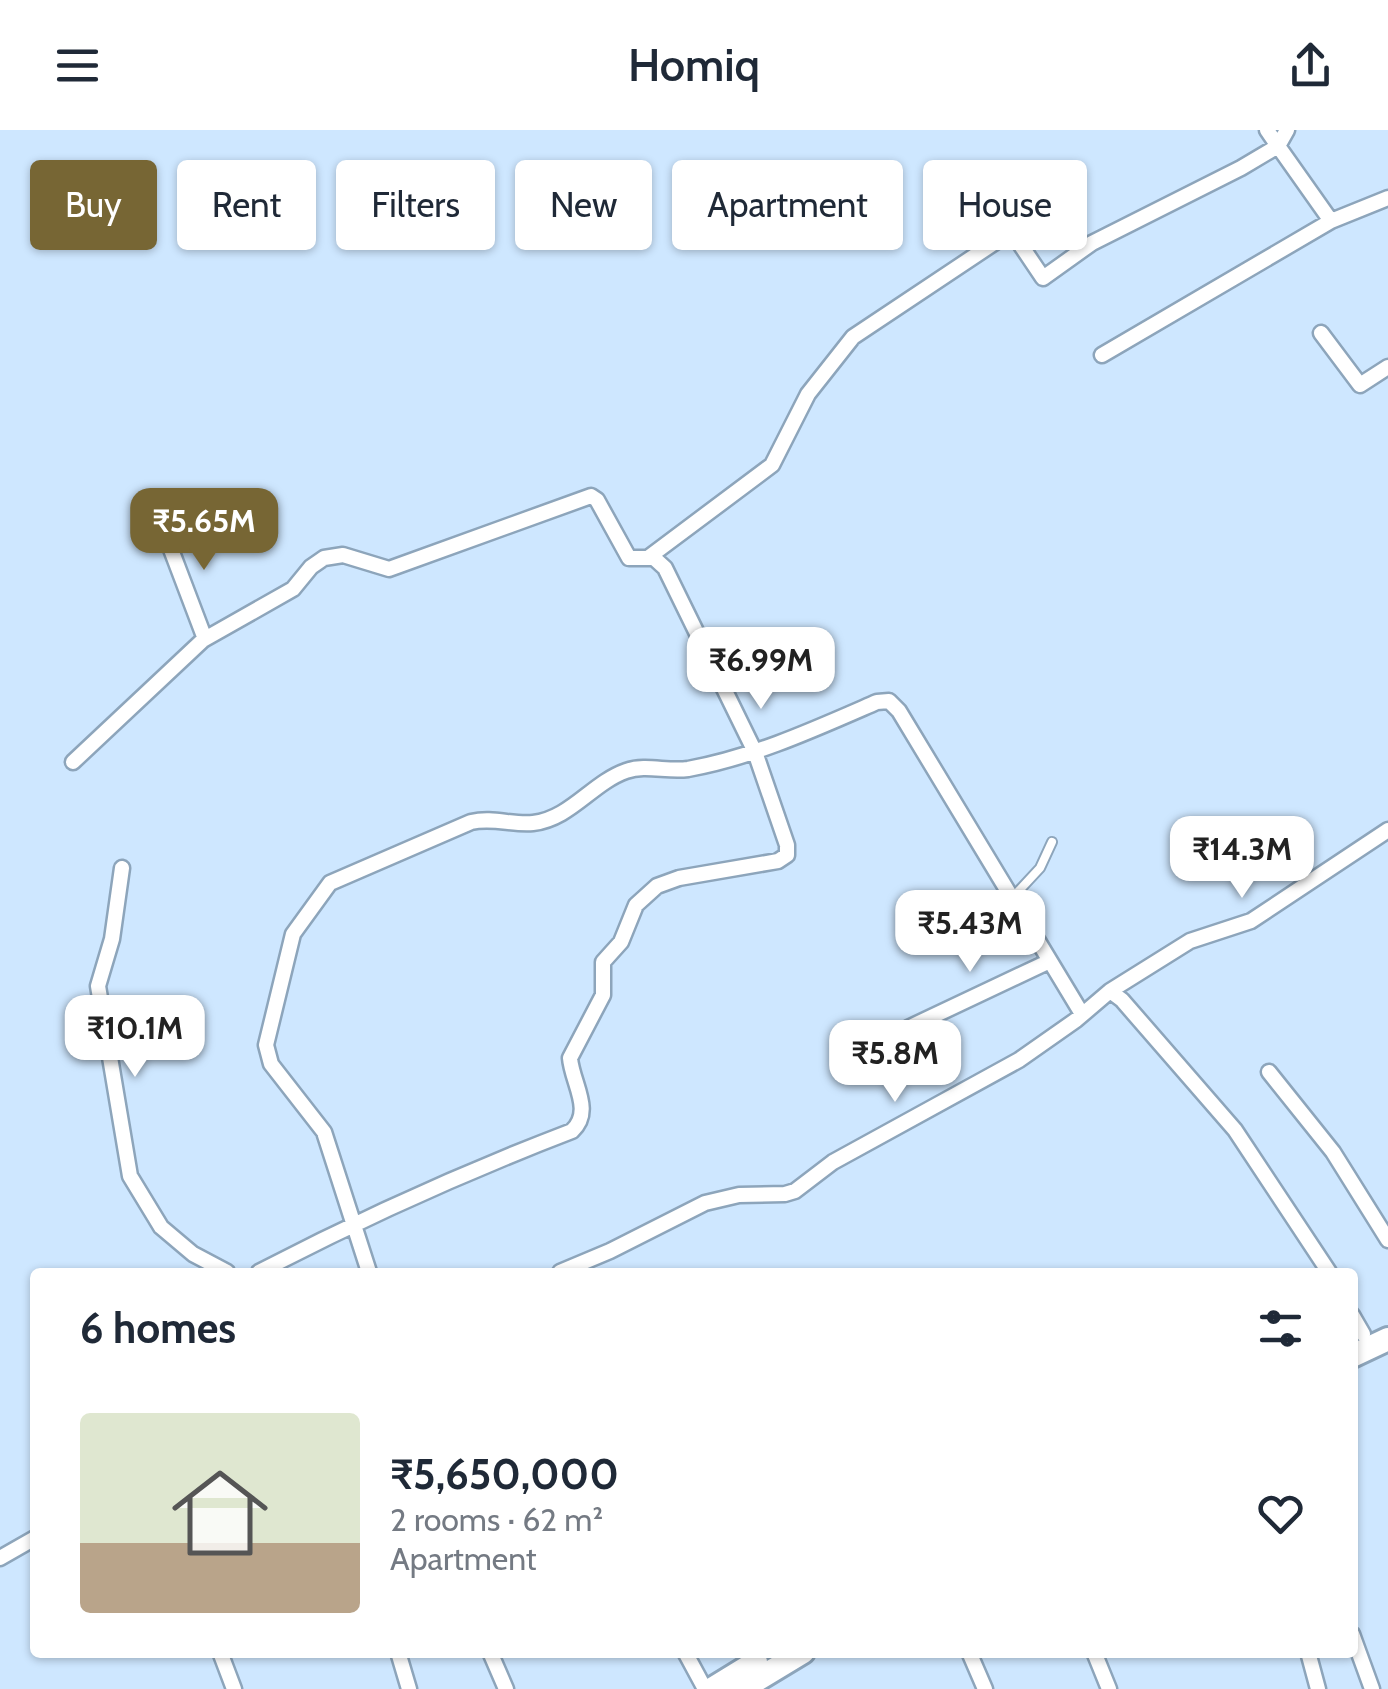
<!DOCTYPE html>
<meta charset="utf-8">
<style>
body{margin:0;font-family:Cabin,sans-serif;background:#f6f6f7;color:#1f2937;height:100vh;display:flex;flex-direction:column;font-size:38px;white-space:nowrap}
*{box-sizing:border-box;margin:0}
p{font-size:32px;color:#747a83}
.icon{flex:none;width:55px;height:55px;fill:none;stroke:currentColor;stroke-width:2;stroke-linecap:round;stroke-linejoin:round}
.map{position:relative;flex:1;overflow:hidden}
.side{position:absolute;left:30px;top:1138px;width:1328px;height:390px;display:flex;flex-direction:column;background:#fff;border-radius:10px;box-shadow:0 2px 8px #0004}
.side>*{flex:none}
.hud{position:absolute;left:30px;top:30px;width:1330px;height:90px;display:flex;gap:20px}
.price{position:absolute;translate:-50% -85px;padding:0 22px;border-radius:20px;background:#fff;color:#222;font-size:32px;line-height:65px;filter:drop-shadow(0 2px 5px #0008)}
.price::after{content:'';position:absolute;left:50%;top:60px;width:30px;height:22px;margin-left:-15px;background:inherit;clip-path:polygon(0 0,100% 0,50% 100%)}
.price.current{background:#776634;color:#fff}
ul{padding:0;list-style:none}
li{display:flex;align-items:center;gap:30px;height:250px;padding:0 50px}
li+li{border-top:2px solid #e0e1e3}
li span{display:grid;place-items:center;flex:none;width:280px;height:200px;border-radius:10px;color:#555}
li>.icon{margin-inline-start:auto}
span .icon{width:120px;height:120px;fill:#fffc;stroke-width:1}
li b{font-size:42px}
h2{display:flex;justify-content:space-between;align-items:center;height:120px;padding:0 50px;font-size:42px}
.tag{padding:0 35px;border-radius:10px;background:#fff;box-shadow:0 2px 8px #0004;font-size:35px;line-height:90px}
.tag.current{background:#776634;color:#fff}
header{display:flex;justify-content:space-between;align-items:center;height:130px;padding:0 50px;background:#fff;font-size:45px;font-weight:600}
.map>svg:first-child{display:block}
</style>
<header><svg class="icon" aria-label="menu" viewBox="0 0 24 24"><path d="M4 6h16M4 12h16M4 18h16"/></svg>Homiq<svg class="icon" aria-label="share" viewBox="0 0 24 24"><path d="M12 15V3M7 8l5-5 5 5M5 13v7h14v-7"/></svg></header>
<div class="map">
<svg width="1388" height="1559" viewBox="0 0 1388 1559">
<rect width="100%" height="100%" fill="#cee7ff"/>
<g fill="none" stroke-linecap="round" stroke-linejoin="round">
<defs>
<path id="service" d="M1013,767L1040,738L1052,712"/>
<path id="minor" d="M1267,0L1278,16L1287,0
M1321,203L1360,255L1388,237
M1102,225L1331,91
M161,393L205,509
M649,427L772,335L808,264L853,207L1009,103L1014,105L1043,148L1092,113L1241,38L1278,16L1331,91L1388,68
M73,632L203,510L293,459L311,437L324,428L343,425L389,439L591,366L597,370L629,428H654L665,438L755,622L787,715V725L778,731L679,748L657,756L636,775L621,812L603,832V865L570,928C572,953 594,981 572,1001C465,1042 361,1089 259,1142
M122,738L112,809L98,856L130,1046L161,1097L193,1124L227,1142
M1110,861L1190,811L1251,791L1388,700
M908,898L1050,831
M1269,942L1333,1022L1388,1110
M369,1142L324,1002L271,934L266,915L293,804L330,753L471,692C493,687 512,695 533,693C570,689 592,653 626,641C646,634 667,642 688,639C754,627 815,599 877,572L889,571L899,581L1082,884
M560,1142L610,1121L705,1073L739,1065L785,1064L795,1061L833,1032L1019,930L1076,890L1110,861L1122,870L1235,1000L1329,1142
M1352,1185L1363,1204
M0,1428L35,1408
M1352,1504L1372,1559
M220,1522L234,1559
M398,1522L409,1559
M490,1522L506,1559
M685,1522L705,1559
M969,1522L985,1559
M1094,1522L1109,1559
M1308,1522L1318,1559"/>
<path id="primary" d="M1352,1226L1388,1209
M712,1559L756,1532
M742,1559L803,1522"/>
</defs>
<use href="#service" stroke="#8da5bb" stroke-width="12"/>
<use href="#minor" stroke="#8da5bb" stroke-width="19"/>
<use href="#primary" stroke="#8da5bb" stroke-width="28"/>
<use href="#service" stroke="#fff" stroke-width="8"/>
<use href="#minor" stroke="#fff" stroke-width="14"/>
<use href="#primary" stroke="#fff" stroke-width="22"/>
</g>
</svg>
<b class="price current" style="left:204px;top:443px">₹5.65M</b>
<b class="price" style="left:761px;top:582px">₹6.99M</b>
<b class="price" style="left:1242px;top:771px">₹14.3M</b>
<b class="price" style="left:970px;top:845px">₹5.43M</b>
<b class="price" style="left:135px;top:950px">₹10.1M</b>
<b class="price" style="left:895px;top:975px">₹5.8M</b>
<div class="hud">
<a class="tag current">Buy</a>
<a class="tag">Rent</a>
<a class="tag">Filters</a>
<a class="tag">New</a>
<a class="tag">Apartment</a>
<a class="tag">House</a>
</div>
<section class="side">
<h2>6 homes<svg class="icon" aria-label="filters" viewBox="0 0 24 24"><path d="M4 7h16M4 17h16"/><circle cx="9" cy="7" r="2"/><circle cx="15" cy="17" r="2"/></svg></h2>
<ul>
<li><span style="background:linear-gradient(#dfe7d0 65%,#b9a48a 0)"><svg class="icon" aria-label="home" viewBox="0 0 24 24"><path d="M3 11l9-7 9 7M6 9v11h12V9"/></svg></span><div><b>₹5,650,000</b><p>2 rooms · 62 m²</p><p>Apartment</p></div><svg class="icon" aria-label="heart" viewBox="0 0 24 24"><path d="M12 20l-8-8c-3-5 5-10 8-4 3-6 11-1 8 4z"/></svg></li>
</ul>
</section>
</div>
